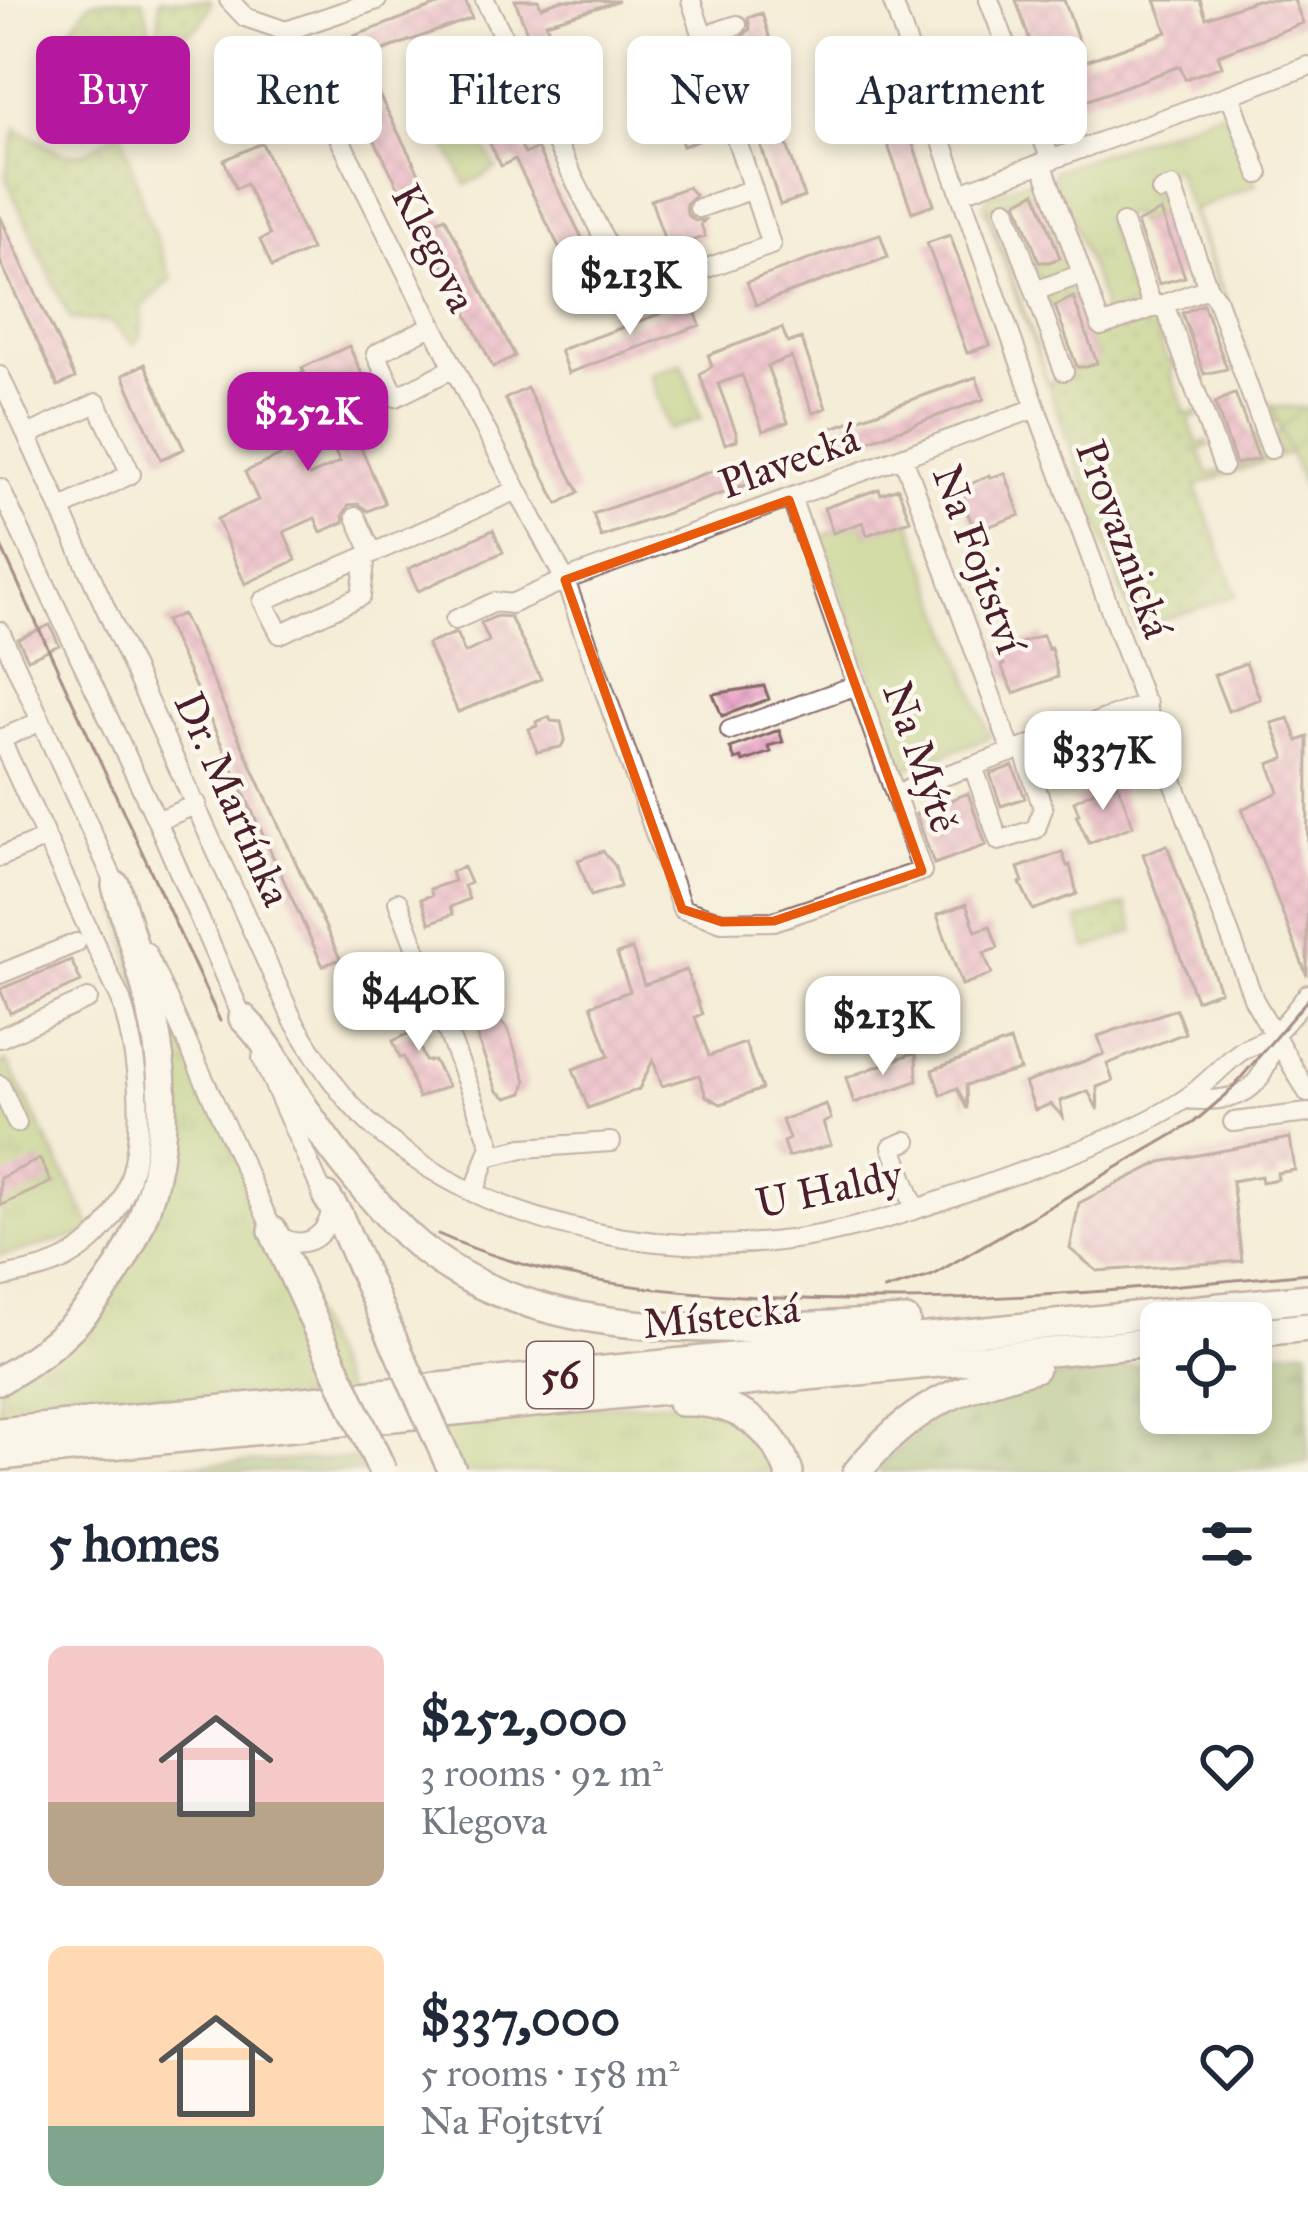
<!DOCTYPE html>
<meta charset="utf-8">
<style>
body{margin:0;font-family:"IM FELL Great Primer",serif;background:#f6f6f7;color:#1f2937;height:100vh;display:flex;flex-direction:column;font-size:45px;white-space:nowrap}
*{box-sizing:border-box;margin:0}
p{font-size:39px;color:#747a83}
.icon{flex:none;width:66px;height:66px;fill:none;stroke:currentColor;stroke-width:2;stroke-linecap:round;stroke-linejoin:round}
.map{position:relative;height:1472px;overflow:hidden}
.side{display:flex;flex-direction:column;background:#fff;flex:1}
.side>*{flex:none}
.top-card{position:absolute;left:36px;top:36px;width:1236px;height:108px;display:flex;gap:24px}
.controls{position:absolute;left:1140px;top:1302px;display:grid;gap:24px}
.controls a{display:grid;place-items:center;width:132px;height:132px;border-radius:18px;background:#fff;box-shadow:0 6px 18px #0003;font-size:60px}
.price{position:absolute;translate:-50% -102px;padding:0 27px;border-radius:24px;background:#fff;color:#222;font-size:39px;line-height:78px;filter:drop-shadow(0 3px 6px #0008)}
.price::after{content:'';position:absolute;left:50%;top:72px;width:36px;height:27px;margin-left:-18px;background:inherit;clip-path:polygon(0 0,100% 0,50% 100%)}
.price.on{background:#b5179e;color:#fff}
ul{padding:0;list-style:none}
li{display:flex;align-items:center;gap:36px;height:300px;padding:0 48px}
li span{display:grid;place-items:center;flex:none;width:336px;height:240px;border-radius:18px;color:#555}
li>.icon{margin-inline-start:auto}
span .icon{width:144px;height:144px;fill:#fffc;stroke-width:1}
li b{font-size:51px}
h2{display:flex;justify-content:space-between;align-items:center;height:144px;padding:0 48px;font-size:51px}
.pill{padding:0 42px;border-radius:18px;background:#fff;box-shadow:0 6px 18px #0003;font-size:42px;line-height:108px}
.pill.on{background:#b5179e;color:#fff}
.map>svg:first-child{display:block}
</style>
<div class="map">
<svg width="1308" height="1472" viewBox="0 0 1308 1472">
<defs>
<pattern id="grass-tufts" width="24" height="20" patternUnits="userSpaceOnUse" patternTransform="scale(3)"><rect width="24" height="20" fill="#abc66d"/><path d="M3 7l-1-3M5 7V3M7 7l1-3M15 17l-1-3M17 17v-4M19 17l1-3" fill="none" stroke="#8da05a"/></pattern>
<pattern id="forest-firs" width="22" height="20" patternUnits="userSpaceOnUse" patternTransform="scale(3)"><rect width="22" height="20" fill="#88ab60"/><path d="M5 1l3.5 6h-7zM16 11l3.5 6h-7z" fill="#718b4f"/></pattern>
<pattern id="park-dots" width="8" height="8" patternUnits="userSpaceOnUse" patternTransform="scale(3)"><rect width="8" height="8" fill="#abc66d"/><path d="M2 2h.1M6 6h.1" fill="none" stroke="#8da05a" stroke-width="1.8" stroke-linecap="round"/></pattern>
<pattern id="garden-furrows" width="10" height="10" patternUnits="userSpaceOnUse" patternTransform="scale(3)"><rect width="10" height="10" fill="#abc66d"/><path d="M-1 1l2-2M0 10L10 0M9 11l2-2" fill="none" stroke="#8da05a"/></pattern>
<pattern id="building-cross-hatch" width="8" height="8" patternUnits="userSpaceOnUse" patternTransform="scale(3)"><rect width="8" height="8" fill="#e99ac4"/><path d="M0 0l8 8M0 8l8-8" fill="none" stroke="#bf7d9f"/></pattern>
</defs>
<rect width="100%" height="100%" fill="#fbf7ec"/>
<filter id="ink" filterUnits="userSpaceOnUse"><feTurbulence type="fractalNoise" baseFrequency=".00833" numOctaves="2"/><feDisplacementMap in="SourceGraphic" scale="24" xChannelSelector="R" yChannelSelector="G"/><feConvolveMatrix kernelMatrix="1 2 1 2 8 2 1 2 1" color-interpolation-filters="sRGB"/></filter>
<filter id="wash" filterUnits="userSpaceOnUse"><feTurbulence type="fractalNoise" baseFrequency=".004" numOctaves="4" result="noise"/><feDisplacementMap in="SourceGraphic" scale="48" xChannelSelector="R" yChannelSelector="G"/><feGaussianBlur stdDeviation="2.7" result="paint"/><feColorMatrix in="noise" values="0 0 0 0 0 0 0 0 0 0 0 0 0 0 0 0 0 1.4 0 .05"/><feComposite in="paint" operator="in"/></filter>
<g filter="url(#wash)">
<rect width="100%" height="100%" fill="#f4edd7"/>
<path fill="url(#grass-tufts)" stroke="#7a724c" stroke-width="3" d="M1226,109L1256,185L1194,210V216L1263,399L1272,406L1290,453L1260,463L1251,437L1259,434L1268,458L1279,454L1273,438L1280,431L1277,422L1270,423L1174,167L1166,169L1168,184L1150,192L1152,198L1166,196L1179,229L1169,233L1160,211L1136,223L1132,213L1106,223L1130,292L1141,289L1145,303L1101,316L1102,301L1064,197L1056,189L1053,171Z
M1037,177L1071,270L1040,280L1033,265L1059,258L1035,192L989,209L1048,384L984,205L990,194Z
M116,886L347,1395L0,1431V1380L108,1288L161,1133Z
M7,1061L94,1232L0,1256V1064Z
M694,1401L736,1409L789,1472H454L429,1415Z"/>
<path fill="url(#forest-firs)" stroke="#696546" stroke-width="3" d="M1308,1348V1463L1222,1472H878L891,1455L941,1413L1028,1381L1161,1362V1413H1251V1353Z
M359,1458L365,1472H109L174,1465Z"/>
<path fill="url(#park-dots)" stroke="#7a724c" stroke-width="3" d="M97,0H143L149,25L136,57L94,65L63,40L89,3Z
M160,0H210L211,2C200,34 190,35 158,32Z
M16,128C70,158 69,168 121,128L145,212L172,279L144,305C139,318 148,337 133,343L110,322L70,319L9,185L6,173Z
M1078,284L1092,320L1122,331L1158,315L1166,327L1156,331L1168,362L1178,359L1180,365L1170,369L1186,414L1197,411L1198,416L1189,420L1197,444L1207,441L1209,446L1199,450L1208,474L1259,459L1260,463L1196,486L1237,595L1136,629L1048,384L1070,376L1071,369L1097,363L1073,297L1049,308L1045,295Z
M1126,904L1135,931L1087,949L1078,920Z"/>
<path fill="url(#garden-furrows)" stroke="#7a724c" stroke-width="3" d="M1272,406L1308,408V501Z"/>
<path fill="#abc66d" stroke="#7a724c" stroke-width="3" d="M462,102L496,169L466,185L432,117Z
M682,363L701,419L669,430L650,374Z
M910,520L990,737L904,769L821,536L863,522L867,534Z"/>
<g id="blocks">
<path fill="url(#building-cross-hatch)" d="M451,0H465L472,18L362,58L354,36Z
M515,0H538L541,7L561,0L619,1L546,23L558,55L538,62Z
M1016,0H1064L1086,61L1167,32L1155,0H1200L1206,18L1256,0H1294L1303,23L1218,55L1222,66L1185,79L1180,66L1048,115L1035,79L1042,76Z
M762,13L776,59L761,64L804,197L780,205L738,75L752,70L760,62L757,49L743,45L741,38L750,29L748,18Z
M679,45L694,103L712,136L683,146L673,119L659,124L646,88L660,83L650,56Z
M882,57L934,204L912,212L859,65Z
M374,85L427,189L405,200L352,96Z
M498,101L525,154L537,148L600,274L578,285L515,159L501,166L480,124L493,117L488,107Z
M262,143L311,250L272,267L260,240L270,235L246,184L236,189L224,160Z
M688,187L695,195L686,204L687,214L695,221L705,220L701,224L705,236L668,250L651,200Z
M1036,192L1060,258L1049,262H1039L1017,202Z
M1161,211L1185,277L1159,284L1137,223Z
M0,216L75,378L58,386L0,261Z
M445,217L515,356L493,367L424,228Z
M880,234L888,257L756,305L747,282Z
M950,235L990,345L967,353L927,243Z
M1073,297L1097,363L1087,367H1077L1055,306Z
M692,302L700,325L568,373L560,350Z
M1203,304L1227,369L1204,374L1182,313Z
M782,328L788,343L801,338L826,408L813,413L791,357L767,366L788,422L763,431L742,375L718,384L737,435V440L725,444L700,375L712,366L708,355Z
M349,346L379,411L351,424L385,503L368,511L358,504L349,505L343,515L344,522L321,532L315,518L284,532L296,560L245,584L217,519L258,500L245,472L297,448L309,476L340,462L299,374L304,372L302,368Z
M145,364L184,449L161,459L123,375Z
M976,377L984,399L838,452L829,429Z
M527,388L579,492L558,504L505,399Z
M1235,393L1259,459L1236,464L1215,403Z
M740,461L748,484L601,537L593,514Z
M1005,473L1020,515L976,531L963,504L966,503L961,489L989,475L990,478Z
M898,488L910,520L867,535L863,522L833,533L824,508L879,489L881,494Z
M493,530L503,552L418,591L408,569Z
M182,614L340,959L323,966L165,621Z
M497,616L510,617L541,679L458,712L427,644L456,633L465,653L489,641L481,623Z
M50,625L59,645L28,659L18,639Z
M1043,635L1048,649L1051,648L1058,677L1014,693L1001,666L1004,665L999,651Z
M1246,663L1260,699L1228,711L1214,675Z
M764,686L769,699L722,716L713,694Z
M549,717L551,721L561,722L565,739L561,747L537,752L529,729L537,726L536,722Z
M1289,718L1298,741L1308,737L1307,976L1242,809L1279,792L1269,764L1285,758L1272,723Z
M779,730L783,742L768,746L771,752L743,762L741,758L735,760L730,748Z
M1013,766L1025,798L1001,806L990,774Z
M1118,785L1133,826L1089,843L1076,815L1079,814L1074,801L1102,787Z
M968,793L986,845L934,864L916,814Z
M1167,845L1220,991L1196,1000L1143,854Z
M603,851L615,866L620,887L591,896L578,860Z
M1062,852L1067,866L1070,865L1077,894L1033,910L1020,883L1023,882L1018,868Z
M463,867L470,883L464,886L469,899L450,907L453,914L430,923L421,899L432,895L430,889L454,881L451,872Z
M966,904L976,931L990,926L998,948L984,953L992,974L962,985L937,915Z
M632,949L644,985L686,970L702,1014L695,1017L709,1056L745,1043L762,1089L721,1104L706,1096L699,1075L662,1086L653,1060L639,1089L588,1108L573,1069L609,1056L591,1005L630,991L617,954Z
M71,960L81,982L10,1013L0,989Z
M422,1002L432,1030L416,1036L425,1061H434L448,1086L418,1098L404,1057L400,1058L393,1041L412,1032L404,1008Z
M1176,1009L1185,1033L1107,1064L1113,1081L1097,1087L1098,1110L1088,1091L1060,1101L1063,1117L1051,1104L1035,1110L1025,1083L1104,1054L1098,1036Z
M499,1020L507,1028L526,1080L523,1093L507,1098L497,1091L478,1040L477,1030Z
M1010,1041L1020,1070L966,1085L967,1109L957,1088L941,1095L932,1070Z
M916,1052L917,1081L854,1103L846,1078Z
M826,1104L831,1119L823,1123L831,1145L788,1157L783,1142L789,1139L782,1120Z
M1290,1138L1295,1170L1277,1173L1278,1179L1262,1182L1261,1176L1232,1181L1242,1261L1097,1271L1070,1249L1079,1203L1161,1162Z
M40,1159L51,1182L0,1206V1178Z"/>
</g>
</g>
<g filter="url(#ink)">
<use href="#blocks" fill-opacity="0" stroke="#866767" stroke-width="3"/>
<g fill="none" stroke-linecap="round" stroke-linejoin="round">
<defs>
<path id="minor" d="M229,0L245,17L286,31
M485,0L632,295L771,245L691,0
M892,0L1036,408L1254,1000L1308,1093
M989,0L1051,160
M286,31L471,402L565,580L682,909L722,922L774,921L922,871L792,500
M286,31L377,0
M703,36L737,25
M713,68L747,58
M1230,95L1259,174
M1042,163L1101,326L1164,304L1223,466
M1161,191L1172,187L1208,288
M963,192L1308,66
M699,208L753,189
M1006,209L1035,291L1082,274
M1123,223L1153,308
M1035,291L1064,371
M1164,304L1208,288L1216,298L1271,449
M433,325L376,354L396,397L454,368
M0,376L293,1020C316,1057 337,1093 368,1122C490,1235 689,1268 847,1229C899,1217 951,1197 1002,1179C1058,1159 1136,1132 1185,1099C1205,1086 1221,1066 1240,1052C1250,1045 1263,1043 1272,1035C1286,1025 1297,1007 1308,994
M28,435L97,403L131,474L62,508
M903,457L1012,752L973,766L999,841L1036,829L1043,808L1023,749
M0,488L157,821L247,1028
M356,517L372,552
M366,555L361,596L280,634L263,601L517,490
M455,620L495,602L511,604L565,580L1036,408
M0,631L120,894
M730,730L857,685
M0,738L121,1000C145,1082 157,1205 71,1256C50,1269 24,1272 0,1278
M1,739L41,721
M1012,752L1147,704
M909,788L973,766
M157,821L197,804
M0,857L46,838
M398,902L491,1145L474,1193
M146,952L273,1231C296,1252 324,1243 331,1212L262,1058
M0,974L76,943
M0,1038L88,999
M0,1085L17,1123
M1185,1099C1238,1104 1267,1092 1273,1035
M1233,1122L1308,1113
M907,1141L892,1147L915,1209
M487,1157L523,1148L611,1142"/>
<path id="highway" d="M243,1018C269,1043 281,1070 299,1100C326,1143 360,1185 394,1222C516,1354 745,1329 906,1321
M327,1197L338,1214L386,1324
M273,1231L317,1328
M1251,1333L1308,1327
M0,1380C124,1309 179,1188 158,1046C150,992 131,939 116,886
M681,1402C733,1400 771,1422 789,1472
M0,1432L1308,1298
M0,1456L1161,1341
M857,1472C910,1407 956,1388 1035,1368"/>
</defs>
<use href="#minor" stroke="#866767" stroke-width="22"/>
<use href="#highway" stroke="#866767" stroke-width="32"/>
<use href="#minor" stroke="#fff" stroke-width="18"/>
<use href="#highway" stroke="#fff" stroke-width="27"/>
<path stroke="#4a1f2b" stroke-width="3" d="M0,544L220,1021
M438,1234C537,1278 634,1289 741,1296C931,1308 1119,1292 1308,1273
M884,1290L931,1276L1193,1123L1227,1094L1308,999"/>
<defs>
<path id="highway-bridge" d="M386,1324L453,1472
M317,1328L383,1472"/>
</defs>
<use href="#highway-bridge" stroke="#866767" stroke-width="32" stroke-linecap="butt"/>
<use href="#highway-bridge" stroke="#fff" stroke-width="27"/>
</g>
</g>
<path d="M0 0H1308V1472H0ZM789,500L922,871L774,921L722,922L682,909L565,580Z" fill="#f4edd7" fill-opacity=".55" fill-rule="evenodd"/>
<path fill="none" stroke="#e8590c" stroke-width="9" stroke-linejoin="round" d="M789,500L922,871L774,921L722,922L682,909L565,580Z"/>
<g text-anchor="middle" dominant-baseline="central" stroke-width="9" stroke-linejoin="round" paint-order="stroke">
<rect fill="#fbf7ec" stroke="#7f6065" stroke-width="3" x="527" y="1342" width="66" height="66" rx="9"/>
<g font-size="39" font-weight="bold" fill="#4a1f2b">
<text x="560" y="1375">56</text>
</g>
<g font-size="42" fill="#4a1f2b" stroke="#fbf7ec">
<text transform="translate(434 248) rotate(63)">Klegova</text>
<text transform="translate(789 461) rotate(-20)">Plavecká</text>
<text transform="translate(1124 539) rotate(70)">Provaznická</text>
<text transform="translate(979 559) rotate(70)">Na Fojtství</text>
<text transform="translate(921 757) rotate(71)">Na Mýtě</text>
<text transform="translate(233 799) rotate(66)">Dr. Martínka</text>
<text transform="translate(829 1189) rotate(-12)">U Haldy</text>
<text transform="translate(721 1316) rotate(-6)">Místecká</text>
</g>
</g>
</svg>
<div class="controls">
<a><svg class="icon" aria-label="locate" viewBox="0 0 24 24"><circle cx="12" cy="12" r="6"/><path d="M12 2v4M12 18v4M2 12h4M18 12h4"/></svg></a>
</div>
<b class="price" style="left:630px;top:338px">$213K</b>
<b class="price on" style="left:308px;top:474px">$252K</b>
<b class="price" style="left:1103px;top:813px">$337K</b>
<b class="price" style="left:419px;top:1054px">$440K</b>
<b class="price" style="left:883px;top:1078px">$213K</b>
<div class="top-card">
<a class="pill on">Buy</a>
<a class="pill">Rent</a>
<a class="pill">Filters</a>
<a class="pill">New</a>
<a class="pill">Apartment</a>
</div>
</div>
<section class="side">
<h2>5 homes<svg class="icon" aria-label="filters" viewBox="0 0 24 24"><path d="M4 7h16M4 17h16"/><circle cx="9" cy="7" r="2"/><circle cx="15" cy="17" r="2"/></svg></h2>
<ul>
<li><span style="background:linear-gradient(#f6c9c9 65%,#b9a48a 0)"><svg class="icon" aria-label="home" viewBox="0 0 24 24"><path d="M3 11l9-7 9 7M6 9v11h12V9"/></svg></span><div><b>$252,000</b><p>3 rooms · 92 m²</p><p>Klegova</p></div><svg class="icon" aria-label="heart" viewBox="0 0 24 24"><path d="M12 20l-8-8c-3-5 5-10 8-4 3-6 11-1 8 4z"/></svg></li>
<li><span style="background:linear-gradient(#ffd9b3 75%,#7fa58c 0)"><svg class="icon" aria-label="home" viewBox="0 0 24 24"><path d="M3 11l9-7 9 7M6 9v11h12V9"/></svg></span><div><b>$337,000</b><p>5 rooms · 158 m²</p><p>Na Fojtství</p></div><svg class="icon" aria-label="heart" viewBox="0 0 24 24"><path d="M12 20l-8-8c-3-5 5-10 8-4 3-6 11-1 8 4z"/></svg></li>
</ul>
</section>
